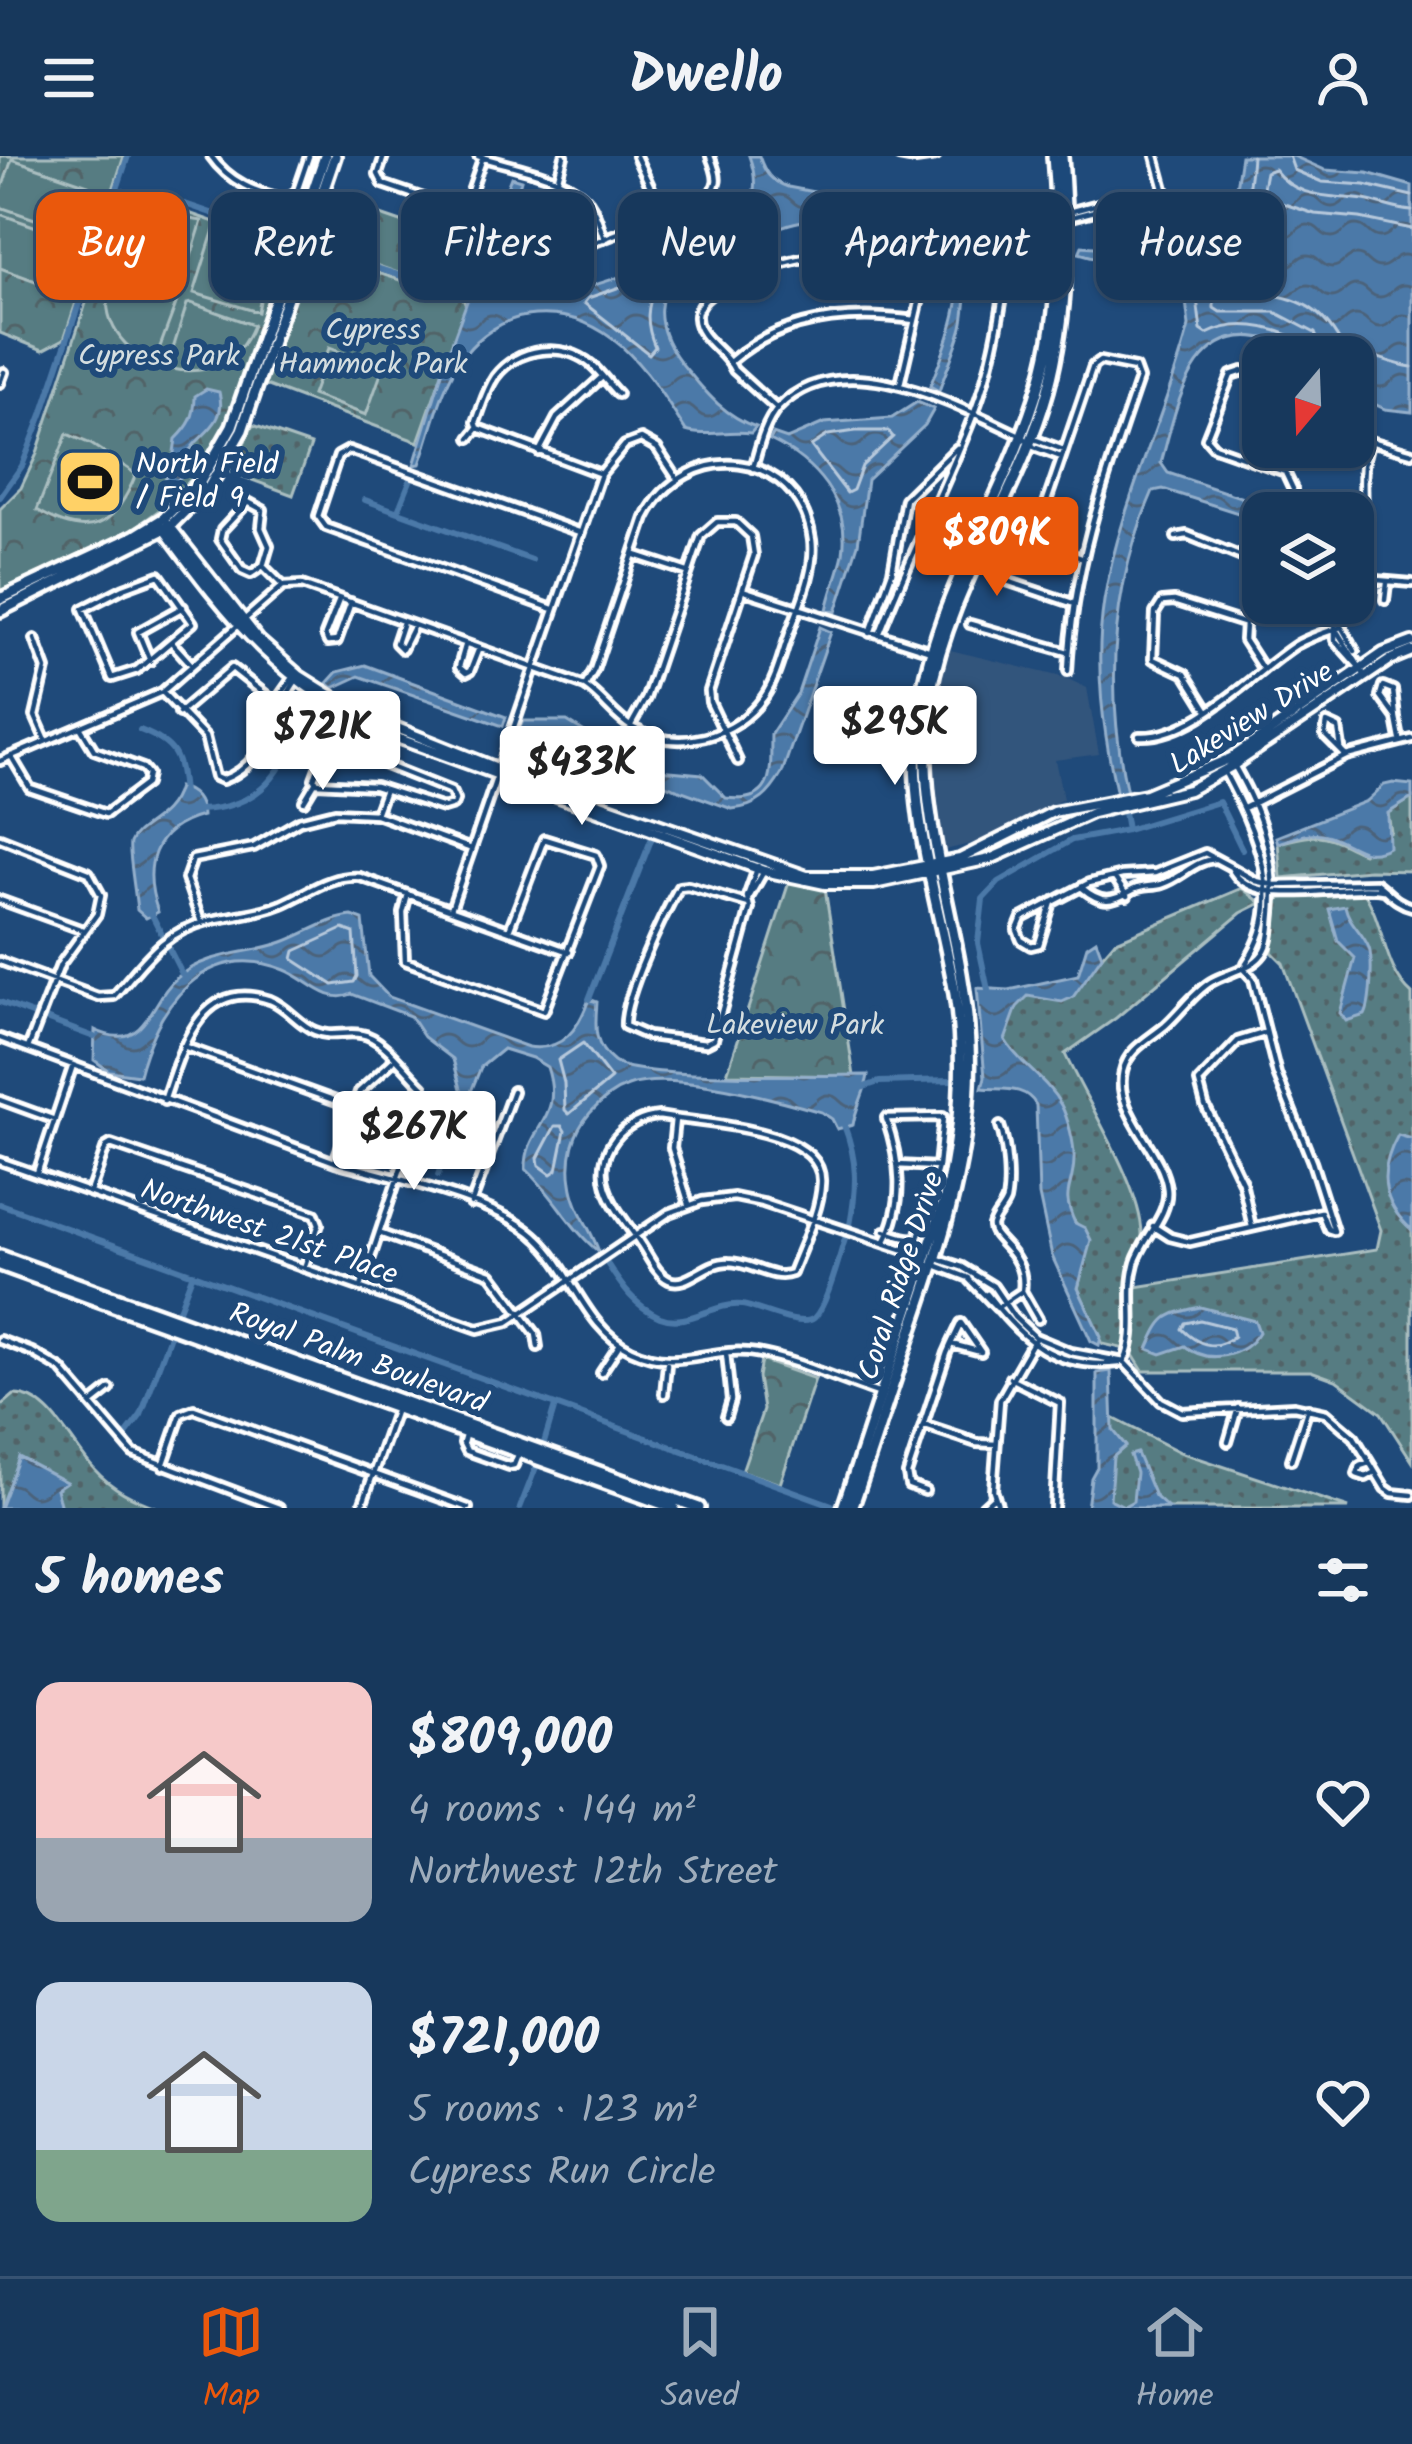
<!DOCTYPE html>
<meta charset="utf-8">
<style>
body{margin:0;font-family:Kalam,sans-serif;background:#244365;color:#f1f3f6;height:100vh;display:flex;flex-direction:column;font-size:45px;white-space:nowrap}
*{box-sizing:border-box;margin:0}
p{font-size:39px;color:#9eacbb}
.icon{flex:none;width:66px;height:66px;fill:none;stroke:currentColor;stroke-width:2;stroke-linecap:round;stroke-linejoin:round}
.map{position:relative;height:1352px;overflow:hidden}
.details{display:flex;flex-direction:column;background:#17385c;flex:1}
.details>*{flex:none}
.hud{position:absolute;left:36px;top:36px;width:1341px;height:108px;display:flex;gap:24px}
.needle{width:78px;rotate:199deg}
.tools{position:absolute;left:1242px;top:180px;display:grid;gap:24px}
.tools a{display:grid;place-items:center;width:132px;height:132px;border-radius:24px;background:#17385c;box-shadow:0 3px 9px #0004,0 0 0 3px #365272;font-size:60px}
.price{position:absolute;translate:-50% -102px;padding:0 27px;border-radius:12px;background:#fff;color:#222;font-size:39px;line-height:78px;filter:drop-shadow(0 3px 6px #0008)}
.price::after{content:'';position:absolute;left:50%;top:72px;width:36px;height:27px;margin-left:-18px;background:inherit;clip-path:polygon(0 0,100% 0,50% 100%)}
.price.current{background:#ea580c;color:#fff}
ul{padding:0;list-style:none}
li{display:flex;align-items:center;gap:36px;height:300px;padding:0 36px}
li span{display:grid;place-items:center;flex:none;width:336px;height:240px;border-radius:24px;color:#555}
li>.icon{margin-inline-start:auto}
span .icon{width:144px;height:144px;fill:#fffc;stroke-width:1}
li b{font-size:51px}
h2{display:flex;justify-content:space-between;align-items:center;height:144px;padding:0 36px;font-size:51px}
.chip{padding:0 42px;border-radius:24px;background:#17385c;box-shadow:0 3px 9px #0004,0 0 0 3px #365272;font-size:42px;line-height:108px}
.chip.current{background:#ea580c;color:#fff}
header{display:flex;justify-content:space-between;align-items:center;height:156px;padding:0 36px;background:#17385c;font-size:54px;font-weight:800}
.tab-bar{display:flex;justify-content:space-around;align-items:center;height:168px;border-top:3px solid #365272;background:#17385c;font-size:33px;color:#9eacbb}
.tab-bar a{display:grid;justify-items:center;gap:6px}
.tab-bar .current{color:#ea580c}
.map>svg:first-child{display:block}
</style>
<header><svg class="icon" aria-label="menu" viewBox="0 0 24 24"><path d="M4 6h16M4 12h16M4 18h16"/></svg>Dwello<svg class="icon" aria-label="person" viewBox="0 0 24 24"><circle cx="12" cy="8" r="4"/><path d="M4 21q1-7 8-7t8 7"/></svg></header>
<div class="map">
<svg width="1412" height="1352" viewBox="0 0 1412 1352">
<defs>
<pattern id="grass-dots" width="8" height="8" patternUnits="userSpaceOnUse" patternTransform="scale(3)"><rect width="8" height="8" fill="#567c82"/><path d="M2 2h.1M6 6h.1" fill="none" stroke="#516467" stroke-width="1.8" stroke-linecap="round"/></pattern>
<pattern id="forest-crowns" width="20" height="18" patternUnits="userSpaceOnUse" patternTransform="scale(3)"><rect width="20" height="18" fill="#567c82"/><path d="M2 6a3 3 0 1 1 6 0M12 15a3 3 0 1 1 6 0" fill="none" stroke="#516467"/></pattern>
<pattern id="water-waves" width="16" height="10" patternUnits="userSpaceOnUse" patternTransform="scale(3)"><rect width="16" height="10" fill="#4c79a8"/><path d="M0 5q4-4 8 0t8 0" fill="none" stroke="#4c627a"/></pattern>
</defs>
<rect width="100%" height="100%" fill="#1f4a7a"/>
<filter id="ink" filterUnits="userSpaceOnUse"><feTurbulence type="fractalNoise" baseFrequency=".00833" numOctaves="2"/><feDisplacementMap in="SourceGraphic" scale="24" xChannelSelector="R" yChannelSelector="G"/><feConvolveMatrix kernelMatrix="1 2 1 2 8 2 1 2 1" color-interpolation-filters="sRGB"/></filter>
<g filter="url(#ink)">
<path fill="#33547c" d="M946,493L1066,522L1087,532L1099,598L1055,604L1063,643L982,685L945,694L929,603V564Z"/>
<path fill="url(#grass-dots)" stroke="#aabec0" stroke-width="3" d="M253,269L311,289L293,339L230,316Z
M1412,642V715L1369,714L1281,722L1278,687C1324,675 1321,678 1363,697L1391,676L1388,657Z
M1242,732L1261,747L1241,757L1116,862L1065,898C1086,945 1141,1029 1142,1078C1142,1094 1133,1115 1130,1132L1377,1093L1381,1074L1283,807L1272,796L1279,742L1364,737C1385,768 1383,813 1412,838V1305L1381,1257L1336,1224L1311,1215H1143L1130,1194L1103,1188L1078,1133L1089,1084L1055,1040L1040,927L988,889L1015,842L1083,822L1114,786Z
M14,1239C51,1238 71,1289 94,1313C112,1333 133,1343 158,1352H0V1251Z
M1107,1259L1180,1296L1349,1352H1122L1101,1345Z"/>
<path fill="url(#forest-crowns)" stroke="#aabec0" stroke-width="3" d="M0,0H124L64,183L43,194L0,177Z
M123,34L286,91L225,273L202,312L165,350L129,376L0,435V353L21,332L36,300Z
M328,41L486,95L474,129L450,136L436,132L435,137L463,143L466,150L418,286L263,228L292,134L310,95L431,134L432,129L313,87Z
M789,726L825,732L854,920L727,918Z
M761,1204L815,1223L780,1328L742,1315L763,1254L758,1221Z"/>
<path fill="#567c82" stroke="#aabec0" stroke-width="3" d="M12,3L88,29L72,76L0,51V38Z
M0,58L70,83L52,131L0,112Z
M177,61L202,65L182,130L116,108C126,79 148,65 177,61Z
M215,70C253,86 267,117 258,156L194,137Z
M112,120L177,145L154,207C117,190 98,159 112,120Z
M191,147L253,169C238,208 206,221 167,212L187,148Z
M329,192L383,212L366,259L312,239Z
M67,278L91,288L136,318C115,372 89,385 37,354Z"/>
<path fill="url(#water-waves)" stroke="#94afcb" stroke-width="3" d="M749,0H759C765,17 770,25 788,31L1046,81L1045,90C1026,87 1005,79 988,90C963,104 968,147 962,171C956,193 946,214 939,235L930,230C944,196 974,124 951,90C927,55 842,59 803,65C783,68 762,78 743,85C729,90 711,92 699,99C649,131 651,172 687,214C707,238 725,260 756,271L751,277C729,274 704,281 686,275C648,215 606,148 526,160C504,163 479,180 465,198C441,228 433,273 420,308L414,309L447,200L487,91L488,80L511,21L521,24L514,49L519,59L507,73L496,110C503,128 521,139 540,139C580,141 713,90 740,61C758,43 757,22 749,0Z
M1241,0H1293L1325,14L1367,17L1412,30V256L1385,253L1353,238V201C1338,201 1319,204 1305,200C1293,197 1283,187 1271,184C1191,161 1177,251 1161,307L1168,317L1288,357H1263V365L1163,333L1153,335C1110,433 1105,533 1127,637L1117,639C1103,575 1094,510 1104,445C1119,350 1165,262 1189,170L1186,145L1170,140L1141,114L1079,97L1082,90L1107,92L1197,119L1207,113L1235,38Z
M206,233L219,236C228,270 199,276 186,300L191,310L166,336L160,335L172,309L176,283C189,270 195,261 195,240Z
M917,246L934,253L925,269L867,324L858,388L836,456L827,454C831,435 839,417 843,398C851,345 814,305 770,284L773,278L787,283L824,267L892,262Z
M820,471L831,476L782,617C770,638 758,651 732,653L518,576L523,565H567L632,605L659,614L702,618L726,642C778,649 770,611 771,578L798,537Z
M365,509L506,561L503,570L359,520L333,532L327,527L337,516Z
M1393,627L1412,629V642L1388,657L1389,691C1363,706 1350,685 1326,679C1311,674 1292,683 1278,687L1276,681L1367,645L1384,629Z
M178,631C193,634 202,645 202,660C152,673 142,711 158,756L146,762L137,754C136,741 128,695 130,687C136,669 169,665 178,631Z
M1345,750C1349,768 1363,776 1369,792C1373,804 1371,848 1365,859L1346,865L1340,857L1355,802L1338,785L1329,753Z
M352,760L363,764L369,820L389,841L528,891C563,896 579,872 589,843L597,846C595,870 593,890 614,906C639,924 826,919 868,919C865,938 856,950 853,969L837,973L832,963L821,956C776,943 672,914 628,930C613,935 600,946 590,957C573,976 567,1003 571,1027C574,1053 591,1072 599,1096C571,1074 554,1039 526,1013C525,969 565,965 547,911L532,902L503,893L481,911L468,943L461,933L453,903L424,881L410,860L352,838C327,849 308,823 285,814C204,782 157,851 139,919L109,915L94,904L95,874C109,881 126,884 139,872C154,858 161,834 178,821C209,795 248,799 283,786C305,778 329,762 352,760Z
M1096,784L1102,800L1073,841L1062,846L1028,840L1017,851L1005,884C1020,909 1047,923 1061,949C1068,962 1075,989 1074,1004C1073,1035 1060,1034 1075,1067L1085,1072L1091,1084L1078,1132L1101,1181L1099,1189L1091,1185L1052,1100L1039,1039L1036,949C1025,929 1002,934 982,932L985,921L977,832L1009,834L1078,819L1087,790Z
M1398,979L1412,983V1074C1380,1046 1378,1015 1398,979Z
M1200,1151L1255,1165L1259,1176C1244,1201 1208,1209 1185,1190L1161,1198L1148,1193C1163,1159 1164,1159 1200,1151Z
M1111,1215L1113,1274L1126,1290L1113,1301L1110,1343L1124,1350L1133,1345L1136,1317L1130,1299L1137,1297L1155,1340L1168,1352H1087L1091,1322L1097,1311V1217Z
M19,1301L66,1326L56,1333L61,1352H0Z"/>
<g fill="none" stroke-linecap="round" stroke-linejoin="round">
<path stroke="#b7c9dc" stroke-width="3" d="M1252,0C1250,37 1239,85 1219,117C1214,125 1203,129 1196,135L1201,174L1207,178C1238,162 1274,171 1304,186L1309,201
M1289,0L1294,14L1322,26L1365,29L1412,40
M1412,73L1360,62L1315,58L1281,47L1249,132L1253,137C1300,139 1325,154 1345,195C1369,195 1388,208 1412,211
M649,121L657,127C646,151 645,167 655,191L649,198L584,147L588,142Z
M1324,201L1315,177L1275,156H1220L1214,152V142C1250,116 1258,56 1266,16L1274,13C1297,44 1330,39 1364,44C1380,47 1395,54 1412,55
M856,275H888L893,281L862,310L853,334L847,337L811,290L828,279Z
M343,773L354,777L357,820L354,826L333,829L293,803L295,795Z
M583,887L611,923L569,958L565,954L564,927L558,904Z
M555,970H562L565,975L557,1014L551,1018L539,1009L538,1002Z
M1200,1164L1232,1172L1234,1180C1215,1196 1198,1189 1182,1173L1185,1167Z"/>
<path stroke="#4c79a8" stroke-width="6" d="M185,48L284,82
M315,92L469,142
M0,341L22,310L43,256L128,0
M365,344L532,404
M398,355L410,325
M140,574C176,588 180,600 183,638
M1121,638L1127,674
M198,654C272,652 285,604 313,547
M151,757L182,818
M988,834L978,787L983,743L999,726L1072,684L1127,674L1219,646L1242,693
M589,843L651,684
M0,846L94,881
M861,932L879,926L952,924
M844,969C858,1005 857,1031 850,1069
M438,1019L465,938
M0,1048L832,1349
M608,1109C622,1131 635,1150 660,1161C688,1172 713,1146 742,1149C758,1151 801,1173 814,1162C827,1150 839,1101 845,1083
M178,1156L193,1117
M125,1280L141,1259L169,1182
M544,1287L555,1250
M520,1352L536,1311"/>
<defs>
<path id="minor" d="M211,0C229,26 256,37 286,43L297,35L309,0
M384,0L378,18L383,28L456,53L467,47L483,1
M478,0C511,11 566,18 589,46C597,57 600,71 604,83
M636,0L665,62
M899,0L915,3L936,0
M557,26L564,0
M1065,57L1113,44L1150,60L1160,57L1164,33L1155,0
M1064,63L1110,51H1129
M538,97L551,100L566,97L702,45C721,30 719,22 710,0
M731,205C783,160 850,155 915,164
M1263,220L1243,215L1231,219L1206,282L1214,291L1285,316L1293,333
M0,227L4,216
M777,253L734,214C727,196 698,183 697,162C693,117 889,70 920,109L922,134L900,228
M478,272L601,318
M1021,279L1034,291L1061,301
M1353,280L1412,297
M470,282L478,272L476,266C482,251 486,234 495,221C517,191 564,185 592,209C601,217 609,229 618,238
M1031,282L1064,294
M539,296L557,262L602,221
M1267,308L1273,291
M753,312C759,292 764,268 778,252C841,186 955,249 1020,279
M248,346L263,354L261,372L269,390L263,410L251,418L242,414L220,383L222,374Z
M1176,381L1187,379L1249,404L1244,484L1262,512
M1033,386L1093,210L1100,205L1135,212L1139,223C1105,322 1073,409 1068,515
M635,399L687,416
M1353,400C1374,362 1355,326 1369,288
M263,410L283,430
M159,419L193,467L137,514L112,522L83,453L124,432Z
M1353,422L1412,427
M283,430L302,429L585,530C603,542 614,561 633,572C678,597 735,582 764,541C776,524 781,501 788,481C798,452 816,415 812,384C800,293 686,281 645,362L594,514L585,530
M745,435L934,496
M339,444L325,479L328,486L337,485L351,446
M1385,444L1387,427
M1072,447L995,421L989,412L1007,377L1081,402
M1335,447V484L1360,512
M553,453L326,371L318,360L338,300L349,294L579,376
M1334,458L1355,495
M403,466L396,487L402,493L414,469
M970,468L1068,496
M1335,472L1365,520
M870,477L892,416L905,343L957,292
M879,479C908,404 945,332 974,257C991,213 999,167 1006,121
M35,483L46,513L35,560L46,585
M173,488L191,508
M465,490L459,511L466,517L470,515L479,492
M150,505L138,476L183,451
M162,536L205,581L215,621L222,624C267,609 270,560 296,525
M1208,555L1185,518L1153,503L1155,457L1162,446L1174,445L1243,467
M179,557L232,512L280,550
M1396,562L1393,534L1383,530L1380,540L1396,562L1400,583
M631,569L646,542L701,380L717,366H736L751,380L754,399L709,535L710,546L738,605
M1139,580C1194,583 1253,517 1296,489C1310,481 1326,476 1341,471
M264,582L275,547L292,523
M333,588L451,635L455,644L453,649L443,652L375,630L317,627L314,623L325,593Z
M1341,592L1338,572L1327,567L1325,579L1346,600
M11,600L30,632L106,658L146,628L148,618L143,612L94,594L80,571
M0,605L162,536L283,430
M1224,615C1255,673 1289,745 1246,807
M304,645L316,625
M1244,652L1346,600L1412,583
M376,658L384,636
M0,682L89,717L101,739L97,758L60,809L28,892
M1114,721L1127,740
M1081,731C1102,749 1112,746 1133,734C1142,729 1153,731 1162,728C1182,722 1194,704 1215,703
M1383,734C1343,726 1251,756 1231,711L1256,725L1274,729L1376,727C1389,736 1395,747 1412,751
M408,738L403,757L405,805L544,855L600,710L596,699L544,683L509,774
M748,743L763,717
M0,744L83,774
M1052,746L1039,788L1031,790L1021,784L1017,774L1022,762L1089,727L1122,719L1155,717L1205,697L1231,711
M749,748L688,730L679,731C663,759 623,842 625,870L648,880L706,887L714,883L750,752L747,741L758,710
M451,753L601,318L625,289L641,283L657,292L676,321
M201,766L186,723L193,703L254,691L299,665L335,656L376,658L469,692
M0,805L98,841L114,840C144,807 160,777 208,765C232,759 258,758 282,748C310,736 328,719 360,721L569,796
M0,882L335,1006C389,1021 499,1044 538,1083C573,1116 586,1173 631,1194C680,1217 710,1189 756,1197C797,1204 839,1224 878,1237
M183,890L353,951
M0,944L55,964
M164,945C181,896 199,820 270,844C288,851 298,868 315,875C331,882 345,875 361,878C383,881 406,915 423,931L425,940L361,1131
M659,960C700,968 825,971 821,1027C820,1056 802,1090 792,1117C772,1125 751,1106 729,1106C706,1105 687,1132 669,1124C656,1118 648,1098 640,1087C629,1070 612,1051 606,1031C595,994 624,963 659,960Z
M675,963L672,992L689,1048
M0,1005L478,1173L508,1166L669,1057L702,1045L734,1041L763,1047L926,1101
M335,1006L359,936L393,905
M898,1009L938,1011
M37,1017L73,909
M90,1036L106,991L111,988L315,1058L319,1068L304,1112
M471,1048L513,935
M1153,1070L1170,1081L1190,1086L1321,1056L1328,1073L1334,1075L1312,1006L1277,918L1253,823L1244,813
M1252,1071L1242,1026L1205,949L1199,926L1238,885L1264,877
M379,1077L491,1118L536,1178L538,1191
M884,1087C906,1046 900,1004 886,962L943,961L938,1011L918,1082C907,1084 896,1079 885,1075
M938,1103L962,1111L993,1130L1014,1161L1035,1181L1071,1196L1124,1206L1161,1245L1182,1256L1294,1250L1326,1257L1354,1281L1385,1332L1392,1337L1412,1339
M935,1109L969,1122
M967,1121L997,1152L1022,1135C1028,1097 991,1085 992,1070C994,1061 1003,1054 1006,1045C1010,1025 1007,989 1000,970
M1022,1135L1038,1163
M987,1138C1023,1185 1055,1214 1119,1207
M0,1184L32,1196L61,1213L133,1297L279,1352
M726,1197L731,1244L726,1261
M1124,1206C1139,1174 1125,1140 1135,1107C1142,1083 1170,1059 1167,1033C1163,993 1113,958 1123,915C1128,893 1148,884 1165,870C1181,856 1193,837 1211,826C1226,817 1248,814 1260,801C1269,792 1270,779 1271,767C1278,708 1264,662 1235,611
M601,1217L620,1188
M1010,1222L1060,1247L1054,1352
M664,1238L667,1208
M91,1248L110,1233
M923,1269L977,1287L996,1288
M466,1276L463,1287L467,1295L509,1310L514,1309L519,1296
M1228,1286L1238,1252
M1291,1304L1308,1252
M1369,1307L1360,1310L1357,1318L1366,1321L1373,1317
M163,1310L181,1258L194,1253L468,1352
M925,1335L909,1329L907,1318L947,1197L951,1188L981,1196L961,1167L951,1188
M361,1352L395,1256
M982,1352L993,1342
M999,1352L993,1334L1000,1244L1035,1183"/>
<path id="tertiary" d="M168,368L259,484L300,520L357,556L497,612L807,720H873L960,703L1053,656L1146,638L1231,602L1383,497L1412,486
M162,371C232,466 281,529 391,580L764,715L825,728H874L990,703L1092,657L1189,634L1234,609L1390,504L1412,495"/>
<path id="secondary" d="M0,443L135,380L164,362L200,326L232,270L325,0
M0,455L170,370L209,331L242,274L335,0
M0,1100L699,1352
M0,1109L674,1352
M843,1352L944,1046C960,977 966,908 955,838C940,749 907,659 917,568C930,444 1006,344 1040,226C1062,151 1059,77 1053,0
M852,1352C871,1298 888,1243 907,1188C941,1089 974,995 969,888C964,770 910,658 930,538C949,430 1019,339 1048,234C1069,156 1068,80 1062,0"/>
</defs>
<use href="#minor" stroke="#fff" stroke-width="14"/>
<use href="#tertiary" stroke="#fff" stroke-width="16"/>
<use href="#secondary" stroke="#fff" stroke-width="18"/>
<use href="#minor" stroke="#1f4a7a" stroke-width="4.5"/>
<use href="#tertiary" stroke="#1f4a7a" stroke-width="8"/>
<use href="#secondary" stroke="#1f4a7a" stroke-width="9"/>
</g>
</g>
<defs>
<symbol id="stadium-square" viewBox="-11 -11 22 22"><rect x="-9" y="-9" width="18" height="18" rx="4" fill="#ffd166" stroke="#1f4a7a"/><path d="M0-5a6.5 5 0 1 0 0 10a6.5 5 0 1 0 0-10ZM-3.5-1.8h7v3.6h-7Z" fill="#111"/></symbol>
</defs>
<g fill-rule="evenodd">
<use href="#stadium-square" x="52" y="288" width="76" height="76"/>
</g>
<g text-anchor="middle" dominant-baseline="central" stroke-width="12" stroke-linejoin="round" paint-order="stroke">
<g font-size="30" fill="#d5dee0" stroke="#1f4a7a">
<text x="373" y="175">Cypress<tspan x="373" dy="34">Hammock Park</tspan></text>
<text x="159" y="201">Cypress Park</text>
<text x="795" y="870">Lakeview Park</text>
</g>
<g font-size="30" fill="#fff" stroke="#1f4a7a" text-anchor="start">
<text x="136" y="309">North Field<tspan x="136" dy="34">/ Field 9</tspan></text>
</g>
<g font-size="30" fill="#fff" stroke="#1f4a7a">
<text transform="translate(1252 563) rotate(-32)">Lakeview Drive</text>
<text transform="translate(269 1077) rotate(19)">Northwest 21st Place</text>
<text transform="translate(902 1120) rotate(-72)">Coral Ridge Drive</text>
<text transform="translate(358 1203) rotate(20)">Royal Palm Boulevard</text>
</g>
</g>
</svg>
<div class="tools">
<a><svg class="needle" viewBox="-14 -14 28 28"><path d="M0-13l5 13h-10z" fill="#e53935"/><path d="M0 13l5-13h-10z" fill="#9eacbb"/></svg></a>
<a><svg class="icon" aria-label="layers" viewBox="0 0 24 24"><path d="M12 4l9 5-9 5-9-5zM3 14l9 5 9-5"/></svg></a>
</div>
<b class="price current" style="left:997px;top:443px">$809K</b>
<b class="price" style="left:895px;top:632px">$295K</b>
<b class="price" style="left:323px;top:637px">$721K</b>
<b class="price" style="left:582px;top:672px">$433K</b>
<b class="price" style="left:414px;top:1037px">$267K</b>
<div class="hud">
<a class="chip current">Buy</a>
<a class="chip">Rent</a>
<a class="chip">Filters</a>
<a class="chip">New</a>
<a class="chip">Apartment</a>
<a class="chip">House</a>
</div>
</div>
<section class="details">
<h2>5 homes<svg class="icon" aria-label="filters" viewBox="0 0 24 24"><path d="M4 7h16M4 17h16"/><circle cx="9" cy="7" r="2"/><circle cx="15" cy="17" r="2"/></svg></h2>
<ul>
<li><span style="background:linear-gradient(#f6c9c9 65%,#9aa5b1 0)"><svg class="icon" aria-label="home" viewBox="0 0 24 24"><path d="M3 11l9-7 9 7M6 9v11h12V9"/></svg></span><div><b>$809,000</b><p>4 rooms · 144 m²</p><p>Northwest 12th Street</p></div><svg class="icon" aria-label="heart" viewBox="0 0 24 24"><path d="M12 20l-8-8c-3-5 5-10 8-4 3-6 11-1 8 4z"/></svg></li>
<li><span style="background:linear-gradient(#c9d6e8 70%,#7fa58c 0)"><svg class="icon" aria-label="home" viewBox="0 0 24 24"><path d="M3 11l9-7 9 7M6 9v11h12V9"/></svg></span><div><b>$721,000</b><p>5 rooms · 123 m²</p><p>Cypress Run Circle</p></div><svg class="icon" aria-label="heart" viewBox="0 0 24 24"><path d="M12 20l-8-8c-3-5 5-10 8-4 3-6 11-1 8 4z"/></svg></li>
</ul>
</section>
<nav class="tab-bar">
<a class="current"><svg class="icon" aria-label="map" viewBox="0 0 24 24"><path d="M3 6l6-2 6 2 6-2v14l-6 2-6-2-6 2zM9 4v14M15 6v14"/></svg>Map</a>
<a><svg class="icon" aria-label="saved" viewBox="0 0 24 24"><path d="M7 4h10v16l-5-4-5 4z"/></svg>Saved</a>
<a><svg class="icon" aria-label="home" viewBox="0 0 24 24"><path d="M3 11l9-7 9 7M6 9v11h12V9"/></svg>Home</a>
</nav>
